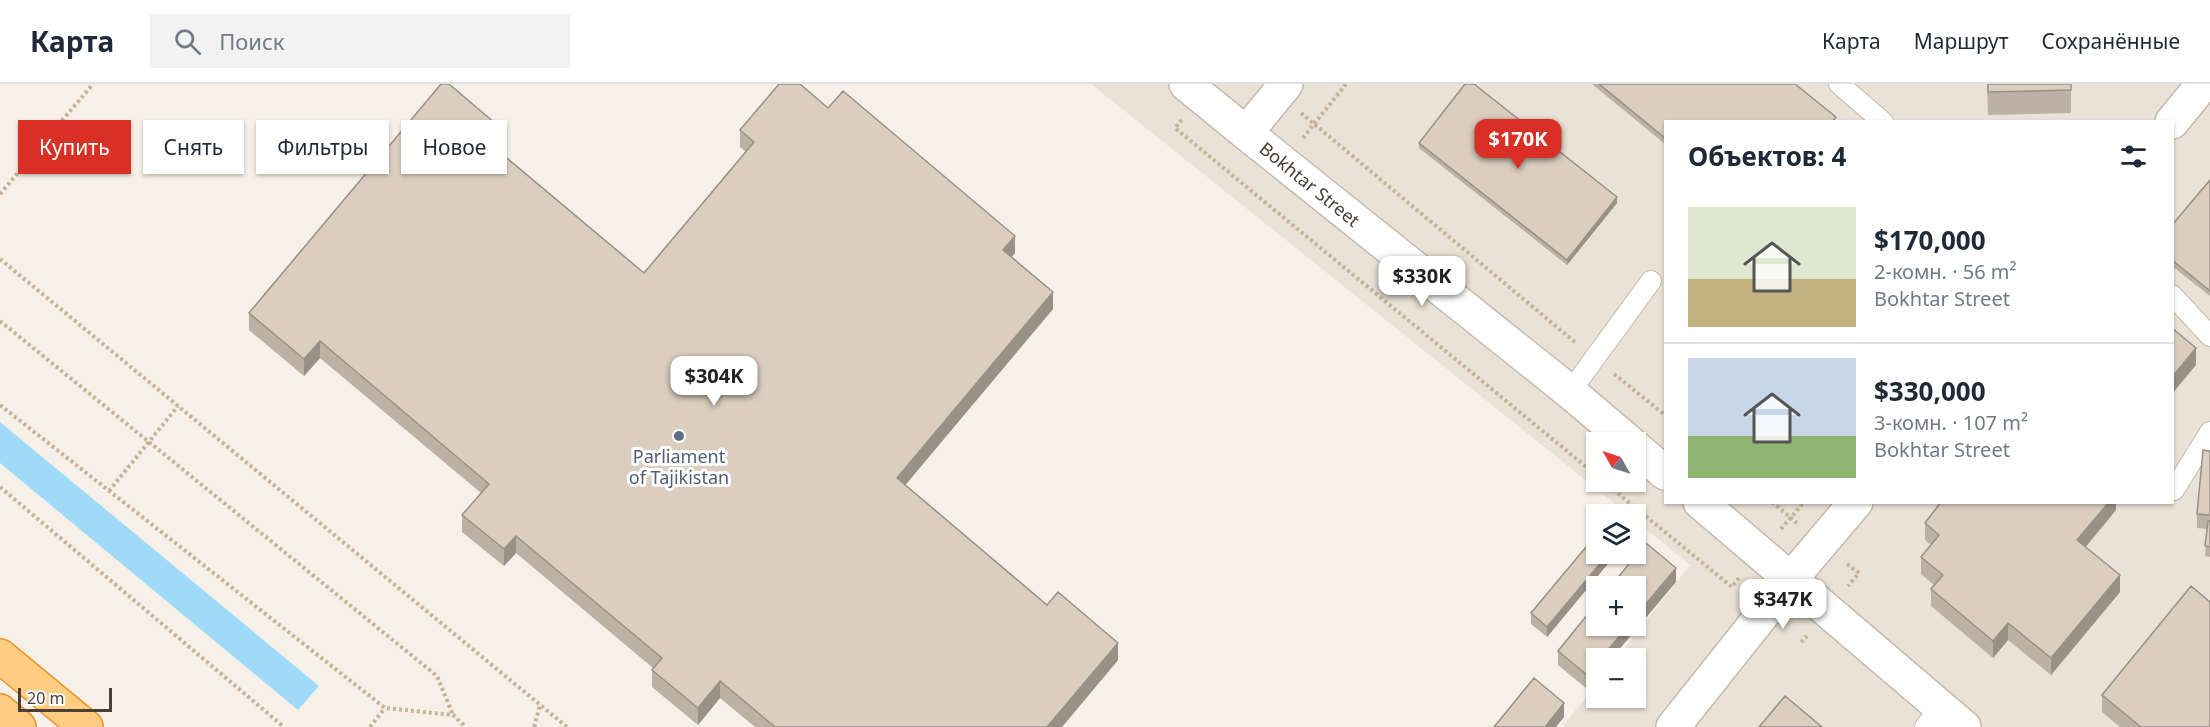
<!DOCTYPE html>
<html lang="ru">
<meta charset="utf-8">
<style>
body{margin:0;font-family:"Noto Sans",sans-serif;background:#f2f2f3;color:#1f2937;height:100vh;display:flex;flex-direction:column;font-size:22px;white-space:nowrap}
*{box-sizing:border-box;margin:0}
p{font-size:20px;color:#747a83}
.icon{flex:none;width:33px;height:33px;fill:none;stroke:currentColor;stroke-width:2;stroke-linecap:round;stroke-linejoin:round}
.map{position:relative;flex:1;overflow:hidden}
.details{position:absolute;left:1664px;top:36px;width:510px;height:384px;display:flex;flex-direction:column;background:#fff;border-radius:0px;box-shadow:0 2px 4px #0004}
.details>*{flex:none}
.banner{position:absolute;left:18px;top:36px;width:570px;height:54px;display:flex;gap:12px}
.needle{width:39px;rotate:309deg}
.fabs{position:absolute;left:1586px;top:348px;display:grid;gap:12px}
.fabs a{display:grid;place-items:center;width:60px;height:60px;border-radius:0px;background:#fff;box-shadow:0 2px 4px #0004;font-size:30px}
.scale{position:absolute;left:18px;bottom:15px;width:94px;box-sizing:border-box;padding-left:6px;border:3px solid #4a4036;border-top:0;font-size:16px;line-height:21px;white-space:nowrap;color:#4a4036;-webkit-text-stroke:4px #fff;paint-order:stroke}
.price{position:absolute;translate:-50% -51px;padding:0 14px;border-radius:12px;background:#fff;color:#222;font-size:20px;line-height:39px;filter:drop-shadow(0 2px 3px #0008)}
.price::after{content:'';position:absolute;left:50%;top:36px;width:18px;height:14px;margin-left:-9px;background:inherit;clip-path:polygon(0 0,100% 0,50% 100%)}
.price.selected{background:#d93025;color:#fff}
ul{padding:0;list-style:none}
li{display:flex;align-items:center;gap:18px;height:150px;padding:0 24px}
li+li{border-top:2px solid #e0e1e3}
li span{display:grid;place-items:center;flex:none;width:168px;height:120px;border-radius:0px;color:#555}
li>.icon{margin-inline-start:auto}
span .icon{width:72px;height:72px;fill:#fffc;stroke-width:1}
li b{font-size:26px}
h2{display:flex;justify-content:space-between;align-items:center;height:72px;padding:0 24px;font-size:26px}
.tag{padding:0 21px;border-radius:0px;background:#fff;box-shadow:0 2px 4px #0004;font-size:21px;line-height:54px}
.tag.selected{background:#d93025;color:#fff}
header{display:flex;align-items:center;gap:36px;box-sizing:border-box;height:84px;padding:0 30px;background:#fff;border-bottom:2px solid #e0e1e3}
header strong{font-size:28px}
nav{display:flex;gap:33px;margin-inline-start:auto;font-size:21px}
.search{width:420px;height:54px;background:#f2f2f3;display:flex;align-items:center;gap:15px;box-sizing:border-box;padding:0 21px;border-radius:0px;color:#747a83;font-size:22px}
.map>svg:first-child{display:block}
</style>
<header>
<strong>Карта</strong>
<div class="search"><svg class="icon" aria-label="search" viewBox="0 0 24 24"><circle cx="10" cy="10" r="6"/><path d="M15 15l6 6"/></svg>Поиск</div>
<nav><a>Карта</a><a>Маршрут</a><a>Сохранённые</a></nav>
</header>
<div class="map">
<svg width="2210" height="643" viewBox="0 0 2210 643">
<rect width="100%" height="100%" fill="#f6f0e8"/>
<path fill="#eae2d6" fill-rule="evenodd" d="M1091,0H2210V643H1562L1596,601V614H1635V574H1617L1690,481L1635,436V430H1628ZM1665,38H2172V418H1665ZM1596,358H1635V398H1596Z"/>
<path fill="#9fdbf8" d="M0,338L319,602L298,626L0,379Z"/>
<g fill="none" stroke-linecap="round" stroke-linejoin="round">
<defs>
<path id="service" d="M1839,0L1883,38
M2172,211L2210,252
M1570,308L1651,197
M2174,406L2210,348
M1925,643L1941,623"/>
<path id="minor" d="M2172,38L2203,0
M1246,49L1570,308L1629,358
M1635,363L1665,389
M1700,418L1964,643
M1673,643L1790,496L1856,418"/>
<path id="tertiary" d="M1186,0L1246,49L1286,0"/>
<path id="trunk" d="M0,572L86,643
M0,627L19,643"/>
</defs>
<use href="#service" stroke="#c5baac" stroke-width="22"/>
<use href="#minor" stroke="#c5baac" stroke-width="36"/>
<use href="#tertiary" stroke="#c5baac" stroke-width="36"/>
<use href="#trunk" stroke="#ed942a" stroke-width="36"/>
<path stroke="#c6b299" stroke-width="4" stroke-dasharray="3 3" stroke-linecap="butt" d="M1301,29L1576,259
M1182,36L1175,44L1596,391
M1303,54L1346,0
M0,110L93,0
M0,175L567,643
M0,237L437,592L453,631
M1614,290L1665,331
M0,321L385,624L453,631L466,643
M1604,398L1732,503L1739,494
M0,403L284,643
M109,407L178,322
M1772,418L1797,439
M1781,445L1804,418
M1847,480L1859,489L1848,502
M1801,558L1807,552
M370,643L385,624
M534,643L540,621"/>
<use href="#service" stroke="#fff" stroke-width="20"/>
<use href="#minor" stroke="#fff" stroke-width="33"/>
<use href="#tertiary" stroke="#fff" stroke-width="33"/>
<use href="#trunk" stroke="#ffcc81" stroke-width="33"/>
</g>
<path fill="#bcb1a4" d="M1592,0H1795L1836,38H1665V60Z
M1987,0H2071V29L1988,31Z
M828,24L1015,169L1011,173L1053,225L905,401L1047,521L1118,576L1062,643H755L720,614L698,641L652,603V586L653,584L516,469L504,482L462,448V431L481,409L320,274L304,292L249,246V229L495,56L491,61L644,189L746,68L740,63V46Z
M1419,59L1617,119L1567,181L1419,64Z
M2210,96V212L2172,182V141Z
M2210,367V473L2205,472L2207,445L2197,444V430Z
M2116,418V426L2086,463L2120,508L2051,591L2008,556L1993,574L1931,522V505L1934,501L1921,490V473L1931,461L1925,456V439Z
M1616,470L1547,553L1531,540V529Z
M1676,498L1596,574V594L1587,605L1558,581V567Z
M2102,611L2210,643H2120L2102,628Z"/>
<path fill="#999086" d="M495,39V56L483,71V54Z
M1617,113V119L1567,181V176Z
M1015,152V169L1003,183V166Z
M1053,208V225L897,411V394Z
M320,257V274L304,292V275Z
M2196,264V281L2172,310V293Z
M2109,418H2116V426L2077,473V456Z
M516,452V469L504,482V465Z
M1608,470H1616L1547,553V543Z
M1676,484V498L1612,574H1601L1628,542H1635V533Z
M2120,491V508L2051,591V574Z
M2008,539V556L1993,574V557Z
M1118,559V576L1062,643H1047Z
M1596,580V594L1587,605V591Z
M720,597V614L698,641V624Z
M1564,619V633L1556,643H1545Z"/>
<path fill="#dbcebf" stroke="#999086" stroke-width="1.5" d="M441,0H449L495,39L483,54L644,189L754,58L740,46L779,0H800L828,24L843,7L1015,152L1003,166L1053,208L897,394L1047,521L1058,508L1118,559L1047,643H775L720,597L698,624L652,586L662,574L516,452L504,465L462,431L489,400L320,257L304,275L249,229Z
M1465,0H1474L1617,113L1567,176L1419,59Z
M1599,0H1795L1836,33L1832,38H1665V54Z
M1988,0H2071V6L1988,8Z
M2210,96V207L2172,176V141Z
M2172,244L2196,264L2172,293Z
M2203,366L2210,367V431L2197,430Z
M1941,418H2109L2077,456L2120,491L2051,574L2008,539L1993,557L1931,505L1943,491L1921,473L1939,451L1925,439Z
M2208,437H2210V463L2205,462Z
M1596,451V470H1608L1547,543L1531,529Z
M1646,459L1676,484L1635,533V502H1611Z
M2191,502L2210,518V643H2141L2102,611Z
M1596,520V542H1628L1601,574H1596V580L1587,591L1558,567Z
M1534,594L1564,619L1545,643H1494Z
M1785,612L1822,643H1759Z"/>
<circle fill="#5c6f8a" stroke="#fff" stroke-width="2" cx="679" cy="352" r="6"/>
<g text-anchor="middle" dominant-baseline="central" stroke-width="6" stroke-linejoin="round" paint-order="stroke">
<g font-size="18" fill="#4a4036" stroke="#fff">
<text transform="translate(1310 100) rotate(39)">Bokhtar Street</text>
</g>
<g font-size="18" fill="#4e5e75" stroke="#fff">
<text x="679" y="372">Parliament<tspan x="679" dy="21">of Tajikistan</tspan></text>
</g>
</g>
</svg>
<div class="fabs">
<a><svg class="needle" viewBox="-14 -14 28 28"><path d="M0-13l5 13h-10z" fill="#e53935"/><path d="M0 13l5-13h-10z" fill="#747a83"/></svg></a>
<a><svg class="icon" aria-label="layers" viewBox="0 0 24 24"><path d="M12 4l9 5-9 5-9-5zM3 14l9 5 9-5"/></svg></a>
<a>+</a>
<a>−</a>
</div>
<div class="scale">20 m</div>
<b class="price selected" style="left:1518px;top:86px">$170K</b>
<b class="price" style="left:1422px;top:223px">$330K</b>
<b class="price" style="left:714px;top:323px">$304K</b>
<b class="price" style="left:1783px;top:546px">$347K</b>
<div class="banner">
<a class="tag selected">Купить</a>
<a class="tag">Снять</a>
<a class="tag">Фильтры</a>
<a class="tag">Новое</a>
</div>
<section class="details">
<h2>Объектов: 4<svg class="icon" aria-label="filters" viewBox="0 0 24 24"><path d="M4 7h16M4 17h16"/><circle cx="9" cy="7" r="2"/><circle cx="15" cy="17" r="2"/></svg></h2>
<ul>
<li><span style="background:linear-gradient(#dfe7d0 60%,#c2b280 0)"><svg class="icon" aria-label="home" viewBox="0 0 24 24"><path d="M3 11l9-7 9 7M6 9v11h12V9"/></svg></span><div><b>$170,000</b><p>2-комн. · 56 m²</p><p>Bokhtar Street</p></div></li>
<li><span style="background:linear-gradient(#c9d6e8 65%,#8fb573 0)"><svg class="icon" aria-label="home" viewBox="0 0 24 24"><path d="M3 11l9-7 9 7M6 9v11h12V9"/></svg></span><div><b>$330,000</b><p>3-комн. · 107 m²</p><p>Bokhtar Street</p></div></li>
</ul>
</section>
</div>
